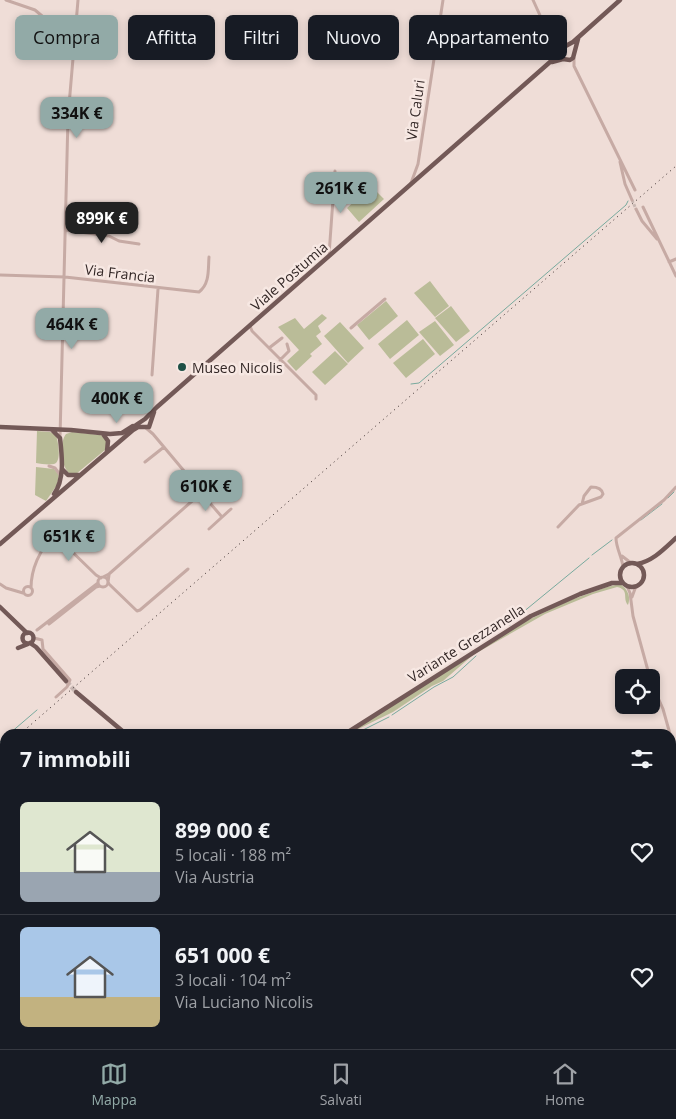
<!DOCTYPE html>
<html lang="it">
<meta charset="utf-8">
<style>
body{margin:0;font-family:"Open Sans",sans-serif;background:#242831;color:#f1f3f6;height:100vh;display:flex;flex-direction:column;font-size:19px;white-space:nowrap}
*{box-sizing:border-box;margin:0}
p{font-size:16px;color:#9ea1a6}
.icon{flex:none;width:28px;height:28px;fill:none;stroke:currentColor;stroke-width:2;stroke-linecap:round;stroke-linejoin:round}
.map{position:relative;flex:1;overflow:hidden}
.panel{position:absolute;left:0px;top:729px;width:676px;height:321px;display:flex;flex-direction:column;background:#171b24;border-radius:15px 15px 0 0;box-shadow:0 2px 8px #0003}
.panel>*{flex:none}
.banner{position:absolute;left:15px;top:15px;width:646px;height:45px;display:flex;gap:10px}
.tools{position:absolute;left:615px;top:669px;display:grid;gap:10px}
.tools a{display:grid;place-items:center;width:45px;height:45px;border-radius:8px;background:#171b24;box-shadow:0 2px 8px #0003;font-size:25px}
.price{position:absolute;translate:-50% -42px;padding:0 11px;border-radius:10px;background:#92aaa7;color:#111;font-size:16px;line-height:32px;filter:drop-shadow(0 1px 2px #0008)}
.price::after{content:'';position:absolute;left:50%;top:30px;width:15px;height:11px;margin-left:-8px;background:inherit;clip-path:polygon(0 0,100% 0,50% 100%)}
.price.active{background:#222;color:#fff}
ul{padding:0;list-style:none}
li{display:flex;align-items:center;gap:15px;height:125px;padding:0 20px}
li+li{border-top:1px solid #363941}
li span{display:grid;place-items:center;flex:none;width:140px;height:100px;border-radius:8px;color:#555}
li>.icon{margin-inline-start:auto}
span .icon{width:60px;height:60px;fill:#fffc;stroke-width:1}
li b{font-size:21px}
h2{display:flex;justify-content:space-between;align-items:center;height:60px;padding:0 20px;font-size:21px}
.tag{padding:0 18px;border-radius:8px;background:#171b24;box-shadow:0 2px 8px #0003;font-size:18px;line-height:45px}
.tag.active{background:#92aaa7;color:#111}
.tab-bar{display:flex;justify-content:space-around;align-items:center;height:70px;border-top:1px solid #363941;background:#171b24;font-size:14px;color:#9ea1a6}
.tab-bar a{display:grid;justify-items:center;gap:2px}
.tab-bar .active{color:#92aaa7}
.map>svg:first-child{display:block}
</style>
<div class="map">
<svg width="676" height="1049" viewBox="0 0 676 1049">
<rect width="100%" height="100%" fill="#efddd7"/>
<path fill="#babc98" d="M371,186L384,199L359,222L347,208Z
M430,281L449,306L435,317L414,293Z
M386,301L398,316L369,340L357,325Z
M451,306L470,331L456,342L435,318Z
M322,314L327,318L318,326L321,332L316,336L322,344L310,354L312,356L296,371L287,361L299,350L278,327L295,318L304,329Z
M407,320L419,335L390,359L378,344Z
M435,321L454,345L440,356L419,332Z
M340,322L364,348L348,363L324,336Z
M423,339L435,354L406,378L393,363Z
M335,351L348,364L325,385L312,372Z
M37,431L50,432L56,435C58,441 62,462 54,464C49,465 41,464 36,463Z
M72,432L100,435L103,436L107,442L105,450L76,474L69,473C61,466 59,443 66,434Z
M36,467L54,469L59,475L57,485L46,501L35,495Z
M620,584C628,589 631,597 628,605C622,598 630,590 617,587L593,594L545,614L473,655L443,681L432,686L393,712L348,734L520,624L568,601L607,587Z
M594,1045H656L657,1049H600V1047Z"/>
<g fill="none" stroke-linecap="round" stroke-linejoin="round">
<path stroke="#78aa9e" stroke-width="1" d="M411,384L419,383L626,205L628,201
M668,498L674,492
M641,520L662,504
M592,555L612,540
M510,625L511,622L589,558
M392,715L434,687L453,677L476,656
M363,730L389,717
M9,734L37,710
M0,742L5,738"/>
<path stroke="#78aa9e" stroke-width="4.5" d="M303,1045L304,1049"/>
<path stroke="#c9b8b3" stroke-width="3" stroke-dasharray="3 1.5" stroke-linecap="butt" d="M632,200L636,209"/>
<path stroke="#c9b8b3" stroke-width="4.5" stroke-dasharray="4.5 2" stroke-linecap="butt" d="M67,682L76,692"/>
<path stroke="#c6aaa4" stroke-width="3" d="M6,0L35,10L48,21L75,37
M533,0L548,33L561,51
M574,58V66L635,190
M620,162L625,184L632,200
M411,183L418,164L443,0
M643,207L676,276
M636,209L642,221L657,239
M66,230L109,236L119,241L139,244
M329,255L335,171
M669,262L676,259
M0,275L65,277L199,292C210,284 208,269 209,257
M250,326L252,331L316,395V399
M351,328L385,299
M269,348L282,338
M280,360L289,351L287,344
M152,375L158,289
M146,428L153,434L200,490
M60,438L68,117L78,0
M145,462L164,447
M49,466L55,468L61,476
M198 492a3 3 0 1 1 6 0a3 3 0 1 1-6 0Z
M203,495L222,517
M558,527L579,505L601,497L603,494C602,488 596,487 591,487L584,496L582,504
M209,529L231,509
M622,556L631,563
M623,567C622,557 616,548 616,538L664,500L676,487
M109,575L108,582L109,584L137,611L140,610L188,569
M103,577L109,574L199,495
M98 582a5 5 0 1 1 10 0a5 5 0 1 1-10 0Z
M0,584L6,588L23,593
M627,586L630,593L633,616L650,678
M23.5 591a4.5 4.5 0 1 1 9 0a4.5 4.5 0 1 1-9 0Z
M31,588C31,572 39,546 55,539L61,541L96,575L101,578
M632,597L636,586
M49,624L96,587L100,586
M37,630L98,583
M34,638L42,640L43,649L70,680L67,687L56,697
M651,682L663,709L670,734
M671,831L676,828
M671,946H676
M671,969H676
M671,991L676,990
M671,1011L676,1009
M671,1029L676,1028
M414,1045L420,1049
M483,1045L488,1049
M660,1045L661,1049
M83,1049V1045
M209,1049V1045
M427,1049L431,1045
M458,1049L463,1045
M493,1049L497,1045
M523,1049L528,1045
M562,1049L563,1045
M592,1049V1045
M665,1049L676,1045"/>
<path stroke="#735957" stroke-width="4.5" d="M552,62L563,59L570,60L573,58L578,39
M136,425L145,419L157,407L558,55L562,48L573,42L620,0
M0,427L71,430L110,434L122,433L133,426
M52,430L60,438C62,456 65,479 54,494
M103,434L108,441L107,451
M62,469L68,475H79
M0,544L133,430L138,427H149L154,412
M620 575a12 12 0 1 1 24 0a12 12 0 1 1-24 0Z
M637,564C653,561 664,549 676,538
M0,607L27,633
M22.5 638a5.5 5.5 0 1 1 11 0a5.5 5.5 0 1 1-11 0Z
M30,643L36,647L66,681
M18,648L28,644
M76,692L126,734
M345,734L531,616L580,594L612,583H623"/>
<path stroke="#322625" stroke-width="1" stroke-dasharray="1 4" stroke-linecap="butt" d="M20,734L676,166
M0,751L5,746"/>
</g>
<circle fill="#1e5046" stroke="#f7e8e3" stroke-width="2" cx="182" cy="367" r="5"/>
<g text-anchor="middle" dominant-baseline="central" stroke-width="5" stroke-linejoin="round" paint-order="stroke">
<g font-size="14" fill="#322625" stroke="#f7e8e3">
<text transform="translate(415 110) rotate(-82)">Via Caluri</text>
<text transform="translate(120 273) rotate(7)">Via Francia</text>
<text transform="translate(289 276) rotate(-41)">Viale Postumia</text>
<text transform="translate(466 643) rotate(-32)">Variante Grezzanella</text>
</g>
<g font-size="14" fill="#322625" stroke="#f7e8e3" text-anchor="start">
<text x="192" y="367">Museo Nicolis</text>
</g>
</g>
</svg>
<div class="tools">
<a><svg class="icon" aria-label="locate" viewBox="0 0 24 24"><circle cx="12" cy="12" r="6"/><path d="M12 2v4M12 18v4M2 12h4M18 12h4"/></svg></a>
</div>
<b class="price" style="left:77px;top:139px">334K €</b>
<b class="price" style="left:341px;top:214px">261K €</b>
<b class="price active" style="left:102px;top:244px">899K €</b>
<b class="price" style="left:72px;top:350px">464K €</b>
<b class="price" style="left:117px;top:424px">400K €</b>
<b class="price" style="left:206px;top:512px">610K €</b>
<b class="price" style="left:69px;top:562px">651K €</b>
<div class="banner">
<a class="tag active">Compra</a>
<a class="tag">Affitta</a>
<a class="tag">Filtri</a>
<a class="tag">Nuovo</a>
<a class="tag">Appartamento</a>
</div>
<section class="panel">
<h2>7 immobili<svg class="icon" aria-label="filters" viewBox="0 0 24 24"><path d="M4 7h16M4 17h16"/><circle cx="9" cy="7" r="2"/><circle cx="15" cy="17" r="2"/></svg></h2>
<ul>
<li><span style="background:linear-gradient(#dfe7d0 70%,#9aa5b1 0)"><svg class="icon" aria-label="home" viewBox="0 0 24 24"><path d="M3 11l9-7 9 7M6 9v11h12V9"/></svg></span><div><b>899 000 €</b><p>5 locali · 188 m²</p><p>Via Austria</p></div><svg class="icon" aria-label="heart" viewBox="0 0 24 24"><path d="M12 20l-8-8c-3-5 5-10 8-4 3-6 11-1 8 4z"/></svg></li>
<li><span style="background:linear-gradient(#a9c7e8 70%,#c2b280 0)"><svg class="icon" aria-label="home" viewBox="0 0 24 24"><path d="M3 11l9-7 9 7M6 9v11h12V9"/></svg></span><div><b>651 000 €</b><p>3 locali · 104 m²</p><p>Via Luciano Nicolis</p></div><svg class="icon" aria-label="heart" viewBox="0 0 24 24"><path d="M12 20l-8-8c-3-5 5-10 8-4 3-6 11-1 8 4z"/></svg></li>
</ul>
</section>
</div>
<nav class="tab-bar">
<a class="active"><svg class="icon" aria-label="map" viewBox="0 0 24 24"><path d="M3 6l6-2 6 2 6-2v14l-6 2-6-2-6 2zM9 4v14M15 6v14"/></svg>Mappa</a>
<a><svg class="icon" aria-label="saved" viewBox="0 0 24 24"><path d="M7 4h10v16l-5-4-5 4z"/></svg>Salvati</a>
<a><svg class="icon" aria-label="home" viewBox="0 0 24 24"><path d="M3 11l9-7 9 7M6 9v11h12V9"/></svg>Home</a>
</nav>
